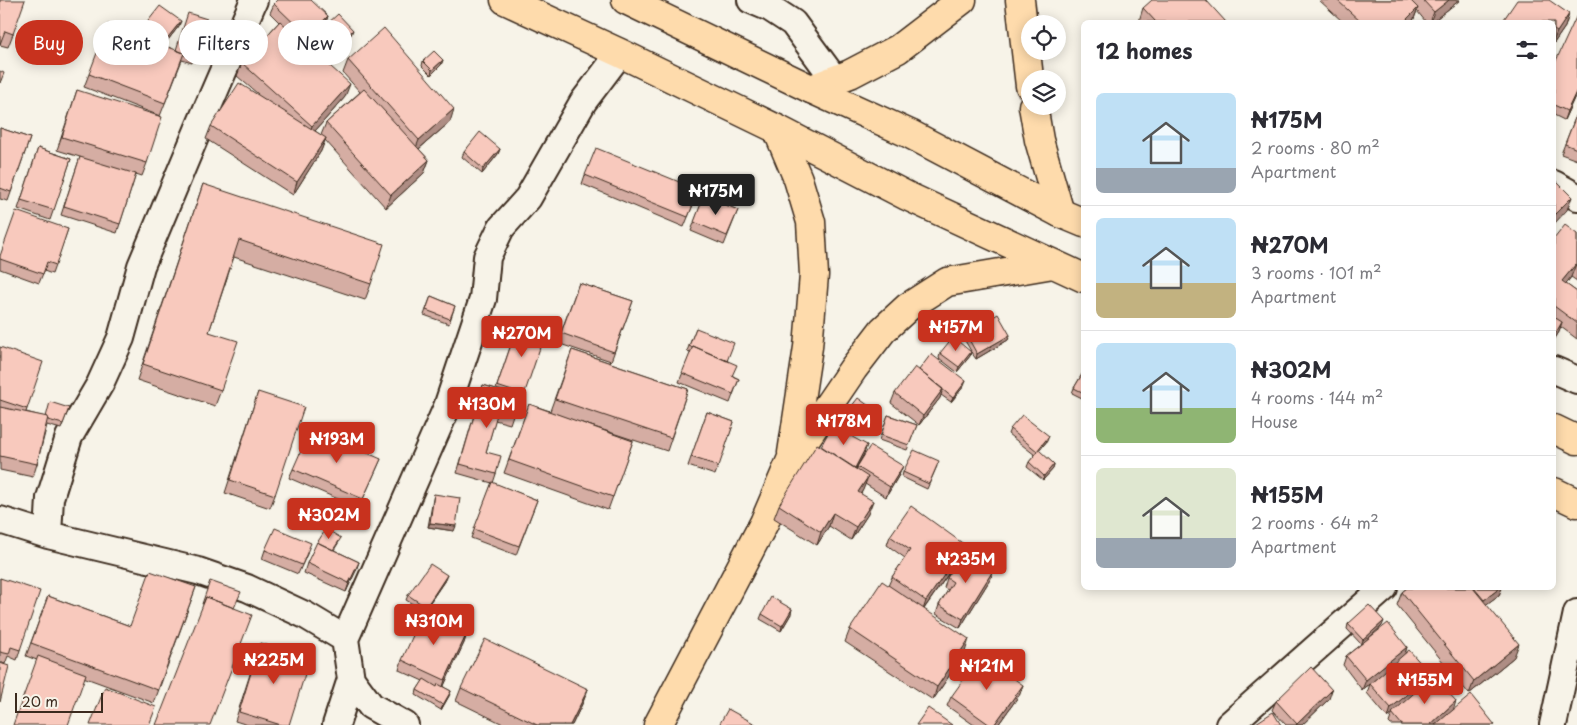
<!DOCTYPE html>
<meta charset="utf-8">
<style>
body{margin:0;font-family:"Playpen Sans",sans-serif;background:#f7f7f7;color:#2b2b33;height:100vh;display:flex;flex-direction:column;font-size:19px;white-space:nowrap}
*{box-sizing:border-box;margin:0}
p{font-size:16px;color:#7c7c81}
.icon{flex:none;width:28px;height:28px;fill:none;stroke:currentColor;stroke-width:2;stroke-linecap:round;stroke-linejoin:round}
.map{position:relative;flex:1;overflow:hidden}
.details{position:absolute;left:1081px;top:20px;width:475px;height:570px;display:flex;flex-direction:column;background:#fff;border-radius:8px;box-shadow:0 2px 12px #0003}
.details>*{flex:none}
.guide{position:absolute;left:15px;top:20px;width:475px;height:45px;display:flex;gap:10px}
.controls{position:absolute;left:1021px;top:15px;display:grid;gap:10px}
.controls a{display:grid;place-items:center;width:45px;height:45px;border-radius:50%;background:#fff;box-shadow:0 2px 12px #0003;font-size:25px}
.scale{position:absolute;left:15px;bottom:12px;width:88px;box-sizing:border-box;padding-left:5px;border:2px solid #3b2a1e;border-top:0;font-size:14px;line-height:18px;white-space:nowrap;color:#3b2a1e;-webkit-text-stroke:4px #f7f3e8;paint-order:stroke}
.price{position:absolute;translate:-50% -42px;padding:0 11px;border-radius:5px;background:#c8321e;color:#fff;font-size:16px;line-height:32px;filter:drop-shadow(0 1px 2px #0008)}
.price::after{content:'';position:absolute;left:50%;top:30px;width:15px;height:11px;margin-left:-8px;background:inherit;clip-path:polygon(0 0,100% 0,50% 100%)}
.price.selected{background:#222;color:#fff}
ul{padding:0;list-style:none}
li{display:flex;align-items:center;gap:15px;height:125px;padding:0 15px}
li+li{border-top:1px solid #e1e1e2}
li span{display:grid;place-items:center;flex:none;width:140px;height:100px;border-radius:8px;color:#555}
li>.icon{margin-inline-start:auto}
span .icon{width:60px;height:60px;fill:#fffc;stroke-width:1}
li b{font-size:21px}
h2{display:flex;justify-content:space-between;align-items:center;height:60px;padding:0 15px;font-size:21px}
.tag{padding:0 18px;border-radius:22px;background:#fff;box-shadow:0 2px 12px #0003;font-size:18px;line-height:45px}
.tag.selected{background:#c8321e;color:#fff}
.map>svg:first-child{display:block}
</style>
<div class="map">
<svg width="1577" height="725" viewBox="0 0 1577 725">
<rect width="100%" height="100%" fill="#f7f3e8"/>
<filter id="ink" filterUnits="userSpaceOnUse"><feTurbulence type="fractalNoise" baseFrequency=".02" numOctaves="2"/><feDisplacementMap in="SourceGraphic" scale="10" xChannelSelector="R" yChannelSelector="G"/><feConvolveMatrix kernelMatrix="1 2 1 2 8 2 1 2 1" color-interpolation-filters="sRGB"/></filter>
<g filter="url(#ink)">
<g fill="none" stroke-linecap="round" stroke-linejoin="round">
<defs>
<path id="minor" d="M751,0L770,8L793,23L835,80
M1554,184L1577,197
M1554,370L1577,380
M0,520L48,535L198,571L247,588L305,615L345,639
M48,535L50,498L69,437L100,384L121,338L141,266L200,125L254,0
M351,679L371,706L405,725
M336,725L351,679L345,639L447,407L483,299L487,257L501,228L528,198L583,102L620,53
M1229,725L1384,588
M1553,725L1577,613"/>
<path id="primary" d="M1020,0L1030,86
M811,89L850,74L898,49L962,0
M1033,106L1039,140L1060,213
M777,129L798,179L811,222L814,275L808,347L792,453
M658,725L764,523L791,460L853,369L883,330L908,307L947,282L1053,264"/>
<path id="trunk" d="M505,0L620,53L777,129L907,196L1084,278
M626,0L811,89L910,134L1060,213L1084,223
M1554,429L1577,440
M1554,492L1577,503"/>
</defs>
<use href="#minor" stroke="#3b2a1e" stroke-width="30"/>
<use href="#primary" stroke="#3b2a1e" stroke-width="31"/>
<use href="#trunk" stroke="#3b2a1e" stroke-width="31"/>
<use href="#minor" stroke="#f7f3e8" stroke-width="26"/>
<use href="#primary" stroke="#fedbac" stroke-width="28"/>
<use href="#trunk" stroke="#fedbac" stroke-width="28"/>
</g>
<path fill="#d5ada3" stroke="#3b2a1e" d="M0,0L13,34L8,47L0,45Z
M1319,0H1460L1432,22H1426L1417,11L1413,21L1411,22H1343Z
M274,4L328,16L325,25L306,45L345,97L315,131L321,135L326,123L360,92L343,73L348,60L450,122L419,149L429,160L424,173L386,208L325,140L321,151L293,195L206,139L211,126L258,94L237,76L242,63L279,22L270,13Z
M1143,8L1226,22H1140L1139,21Z
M1569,14L1565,27L1554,43V22Z
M207,19L192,63L182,60L160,116L84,87L89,74L176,50Z
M145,25L179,26L164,45L144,30Z
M326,25L351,35L340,46L325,29Z
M443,60L441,65L431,75L422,66L423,61Z
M1554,65L1577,92L1564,120L1554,115Z
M77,90L147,163L142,176L136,174L117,233L61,215L80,157L57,150Z
M1577,113V160L1561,154Z
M0,128L30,138L8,201L0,199Z
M38,148L71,159L50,220L18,209Z
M500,149L498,154L482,174L462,157L464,152Z
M585,175L695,200L684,227L582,184Z
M203,184L371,284L365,300L234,257L209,332L221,390L215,406L137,380Z
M704,196L738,210L724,245L691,231Z
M68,229L52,274L44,271L39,283L0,269V256Z
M1577,234V281L1571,277L1566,284L1577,292V339L1561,327L1559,332L1554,340V239Z
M579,283L633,301L611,361L557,343Z
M431,296L455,306L449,324L424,315Z
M519,321L546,330L520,404L517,403L510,424L495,420L486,452L496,474L493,483L537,500L516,555L471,538L492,483L457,473L483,385L496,389Z
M696,328L728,361L733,376L739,379L730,403L679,382L691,352L687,351Z
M966,334L1010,335L1008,340L976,359L971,352L970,356L957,372L939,358L940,353L971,351L964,339Z
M0,347L27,409L26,412L45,417L69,408L61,429L47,425L37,464L33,477L0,470Z
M572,350L688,389L667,451L582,423L633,441L608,510L504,473L529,404L550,411Z
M919,370L964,386L951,402L941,395L940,398L919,425L891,403L895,393Z
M1084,371V399L1072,393L1074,388Z
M258,392L275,495L270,508L225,493Z
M851,407L868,410L861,420L849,412Z
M707,412L734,422L715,475L688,466Z
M888,415L917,425L907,450L879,440Z
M1010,429L1047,441L1039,451L1054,464L1053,469L1043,480L1027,467L1029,462L1035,455L1008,434Z
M864,454L856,469H857V467L903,466L899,475L886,497L865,484L861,494L868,514L851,540L829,526L817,545L774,518L779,505Z
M381,459L359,508L289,478L293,469Z
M937,466L927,489L902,477L903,472Z
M434,494L454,531L428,527L433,499Z
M890,536L965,545L962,554L994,569L991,578L960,628L936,614L939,605L948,590L944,588L947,578L961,556L924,609L965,652L933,700L845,642L850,629L888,586L892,577L905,558L887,545Z
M339,542L334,550L359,562L346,592L304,573L307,563Z
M265,550L308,552L298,574L262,559Z
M0,578L20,650L17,660L8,656L5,664L0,662Z
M445,580L424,611L406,600L408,595Z
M196,587L154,703L26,656L48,596L130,626Z
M1407,588H1502L1499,595L1486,604L1514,657L1469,694L1397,605L1402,592Z
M762,614H791L781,631L760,619Z
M1348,624L1382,626L1368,638L1407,647L1405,653L1453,711L1495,725H1391L1389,723L1392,714L1388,718L1367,693L1370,684L1362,690L1343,665L1346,656L1361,644L1347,629Z
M467,633L464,643L443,687L451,691L449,696L441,710L416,695L417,690L423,681L399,670L402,660Z
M260,643L289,725H248L235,721Z
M461,688L588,689L583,702L572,725H505L456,701Z
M1020,694L998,725H974L947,706L951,697Z
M1329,699L1302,725H1286L1272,710L1276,701Z"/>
<path fill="#ae8d84" stroke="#3b2a1e" d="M1449,0H1460L1432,22H1430L1434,12Z
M1418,8L1413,21L1411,22H1404Z
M1569,14L1565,27L1554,43V40L1557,32Z
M328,16L325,25L305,46L308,37Z
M181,21L179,26L164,45L165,41Z
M353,30L351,35L340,46L341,41Z
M443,60L441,65L431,75L432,70Z
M350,84L345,97L308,139L312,126Z
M1577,90V92L1564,120L1567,111Z
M454,109L450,122L414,153L419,140Z
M326,138L321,151L293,195L297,182Z
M500,149L498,154L482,174L483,169Z
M429,160L424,173L386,208L391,195Z
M1572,197L1567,210L1554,224V215Z
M1576,264L1571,277L1558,294L1562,281Z
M1562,322L1559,332L1554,340V336Z
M1010,335L1008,340L976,359L977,354Z
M971,352L970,356L957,372L959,367Z
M966,381L964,386L951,402L953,398Z
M943,389L940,398L919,425L923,416Z
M869,406L868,410L861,420L862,415Z
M1049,436L1047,441L1035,456L1037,451Z
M867,445L864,454L851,477L855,468Z
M1054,464L1053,469L1043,480L1044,476Z
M903,466L899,475L886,497L890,487Z
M868,477L863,490L853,505L858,492Z
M873,501L868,514L851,540L856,527Z
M833,513L829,526L817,545L821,532Z
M430,523L456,526L454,531L428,527Z
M965,545L962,554L923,610L926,601Z
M359,562L356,571L346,592L349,583Z
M994,569L991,578L960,628L963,619Z
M447,575L445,580L424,611L426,607Z
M1500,588H1502L1499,595L1480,609L1484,600Z
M792,609L791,614L781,631L782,626Z
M1384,621L1382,626L1361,645L1363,640Z
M467,633L464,643L442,690L445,680Z
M969,639L965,652L933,700L937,687Z
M1519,644L1514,657L1469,694L1474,681Z
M1407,647L1404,657L1362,690L1366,680Z
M1431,675L1427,684L1388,718L1391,708Z
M1023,685L1020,694L998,725H994Z
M588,689L583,702L572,725H570Z
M1332,690L1329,699L1302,725H1296L1297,724Z
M451,691L449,696L441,710L443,705Z
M1456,701L1453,711L1437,725H1430Z"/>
<path fill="#f8c9bd" stroke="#3b2a1e" d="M0,0H25L13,34L5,31L0,44Z
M278,0H311L328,16L308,37L274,4Z
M1152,0H1206L1226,22H1156L1143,8Z
M1337,0H1410L1418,8L1404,22H1361Z
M1423,0H1449L1434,12Z
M1517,0H1549L1569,14L1557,32L1554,30V22H1502Z
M160,6L181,21L165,41L145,25Z
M188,13L207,19L194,58L184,55V53L176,50Z
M338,14L353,30L341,41L326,25Z
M1577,15V90L1567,111L1554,105V65Z
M280,21L350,84L312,126L242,63Z
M108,24L184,53L165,103L89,74Z
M384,28L454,109L419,140L348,60Z
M434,51L443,60L432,70L423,61Z
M0,71L4,73L0,83Z
M239,83L326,138L297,182L211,126Z
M364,89L429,160L391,195L326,123Z
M77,90L162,117L147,163L62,137Z
M1577,113V149L1565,144Z
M0,128L30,138L11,192L0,188Z
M480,132L500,149L483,169L464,152Z
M38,148L71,159L54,210L21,200Z
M596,148L699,190L688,217L585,175Z
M80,157L136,174L120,224L64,206Z
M1554,179L1572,197L1554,215Z
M203,184L384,244L371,284L239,240L209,332L238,341L221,390L143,364Z
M704,196L738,210L727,236L694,222Z
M16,211L68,229L56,265L47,262L43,274L0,259V256Z
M1565,225L1577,234V265L1576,264L1562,281L1577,292V323L1554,306V239Z
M579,283L633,301L614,352L561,333Z
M431,296L455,306L450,319L426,310Z
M998,314L1010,335L977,354L966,334Z
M1554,317L1562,322L1554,336Z
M519,321L546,330L524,395L497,386Z
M696,328L734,343L727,361L693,346V348L689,346Z
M953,337L971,352L959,367L940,353Z
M693,346L737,365L732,376L739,379L733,394L682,373Z
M0,347L43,362L27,409L0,400Z
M572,350L688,389L671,438L555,399Z
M931,354L966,381L953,398L919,370Z
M915,367L943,389L923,416L895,393Z
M1084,371V393L1074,388Z
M483,385L519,396L513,415L498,411L486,452L501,456L496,474L460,464Z
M258,392L304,407L275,495L230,480Z
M858,398L869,406L862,415L851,407Z
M50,402L69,408L63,424L48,420V417H46Z
M529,404L633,441L613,497L509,460Z
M0,407L48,417L37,464L0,456Z
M707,412L734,422L719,466L691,457Z
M888,415L917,425L909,445L881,435Z
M1022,415L1049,436L1037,451L1010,429Z
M832,426L867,445L855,468L821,446Z
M311,428L381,459L363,499L293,469Z
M817,444L868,477L858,492L873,501L856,527L833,513L821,532L779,505Z
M870,446L903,466L890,487L857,467Z
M914,450L939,461L929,484L903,472Z
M1039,450L1054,464L1044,476L1029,462Z
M492,482L537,500L519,546L474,529Z
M434,494L460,498L456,526L430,523Z
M911,506L965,545L926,601L892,577L910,550L890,536Z
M275,528L311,543L302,565L265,550Z
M326,529L341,538L333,550L317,542V543Z
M317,542L359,562L349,583L307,563Z
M964,551L994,569L963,619L939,605L953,582L947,578Z
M430,564L447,575L426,607L408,595Z
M150,571L196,587L158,690L31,643L48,596L130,626Z
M0,578L40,591L20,650L11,647L9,654L0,652Z
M210,581L241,592L234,608L206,597L203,604H202Z
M882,581L969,639L937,687L850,629Z
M1407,588H1473L1519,644L1474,681L1402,592Z
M1474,588H1500L1484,600Z
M206,597L252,615L210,725H156Z
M771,597L792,609L782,626L762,614Z
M1369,605L1384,621L1363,640L1348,624Z
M423,613L467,633L445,680L402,660Z
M1388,623L1407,647L1366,680L1346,656Z
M485,639L588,689L570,725H537L461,688Z
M260,643L310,658L289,725H281L239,712Z
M1409,650L1431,675L1391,708L1370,684Z
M981,655L1023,685L994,725H990L951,697Z
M38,656L86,674L68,725H13Z
M0,663L9,666L0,702Z
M1311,667L1332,690L1297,724L1276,701Z
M1433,676L1456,701L1430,725H1402L1392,713Z
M424,679L437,687L438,684L451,691L443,705L417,690Z
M105,687L156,707L149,725H90Z
M1471,695L1495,725H1435Z
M928,708L952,725H916Z
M728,709L757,725H719Z
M1273,712L1281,725H1253Z"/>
</g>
</svg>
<div class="controls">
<a><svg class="icon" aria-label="locate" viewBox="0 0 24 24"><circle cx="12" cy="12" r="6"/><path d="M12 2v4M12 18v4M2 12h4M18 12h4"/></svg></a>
<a><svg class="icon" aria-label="layers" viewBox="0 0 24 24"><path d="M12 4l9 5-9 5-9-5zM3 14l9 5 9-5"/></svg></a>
</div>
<div class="scale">20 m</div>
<b class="price selected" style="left:716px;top:216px">₦175M</b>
<b class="price" style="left:956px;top:352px">₦157M</b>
<b class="price" style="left:522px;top:358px">₦270M</b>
<b class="price" style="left:487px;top:429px">₦130M</b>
<b class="price" style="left:844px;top:446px">₦178M</b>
<b class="price" style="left:337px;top:464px">₦193M</b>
<b class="price" style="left:329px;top:540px">₦302M</b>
<b class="price" style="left:966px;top:584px">₦235M</b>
<b class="price" style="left:434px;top:646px">₦310M</b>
<b class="price" style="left:274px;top:685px">₦225M</b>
<b class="price" style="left:987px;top:691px">₦121M</b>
<b class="price" style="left:1425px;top:705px">₦155M</b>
<div class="guide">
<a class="tag selected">Buy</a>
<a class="tag">Rent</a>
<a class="tag">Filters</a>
<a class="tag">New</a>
</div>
<section class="details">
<h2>12 homes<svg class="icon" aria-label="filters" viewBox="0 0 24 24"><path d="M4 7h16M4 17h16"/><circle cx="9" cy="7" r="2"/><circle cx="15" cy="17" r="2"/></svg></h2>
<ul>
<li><span style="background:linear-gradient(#bfe0f5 75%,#9aa5b1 0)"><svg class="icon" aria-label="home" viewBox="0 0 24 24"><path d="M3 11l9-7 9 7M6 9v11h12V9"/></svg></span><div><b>₦175M</b><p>2 rooms · 80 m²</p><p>Apartment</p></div></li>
<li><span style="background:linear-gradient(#bfe0f5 65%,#c2b280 0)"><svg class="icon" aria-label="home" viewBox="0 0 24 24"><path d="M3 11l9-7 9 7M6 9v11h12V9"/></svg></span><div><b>₦270M</b><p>3 rooms · 101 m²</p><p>Apartment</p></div></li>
<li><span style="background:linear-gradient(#bfe0f5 65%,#8fb573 0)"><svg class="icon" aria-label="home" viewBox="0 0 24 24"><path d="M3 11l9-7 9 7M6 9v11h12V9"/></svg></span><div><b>₦302M</b><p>4 rooms · 144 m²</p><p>House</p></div></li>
<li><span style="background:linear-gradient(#dfe7d0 70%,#9aa5b1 0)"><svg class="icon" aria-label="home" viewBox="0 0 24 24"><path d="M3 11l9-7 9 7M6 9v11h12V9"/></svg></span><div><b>₦155M</b><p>2 rooms · 64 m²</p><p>Apartment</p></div></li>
</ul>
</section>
</div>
